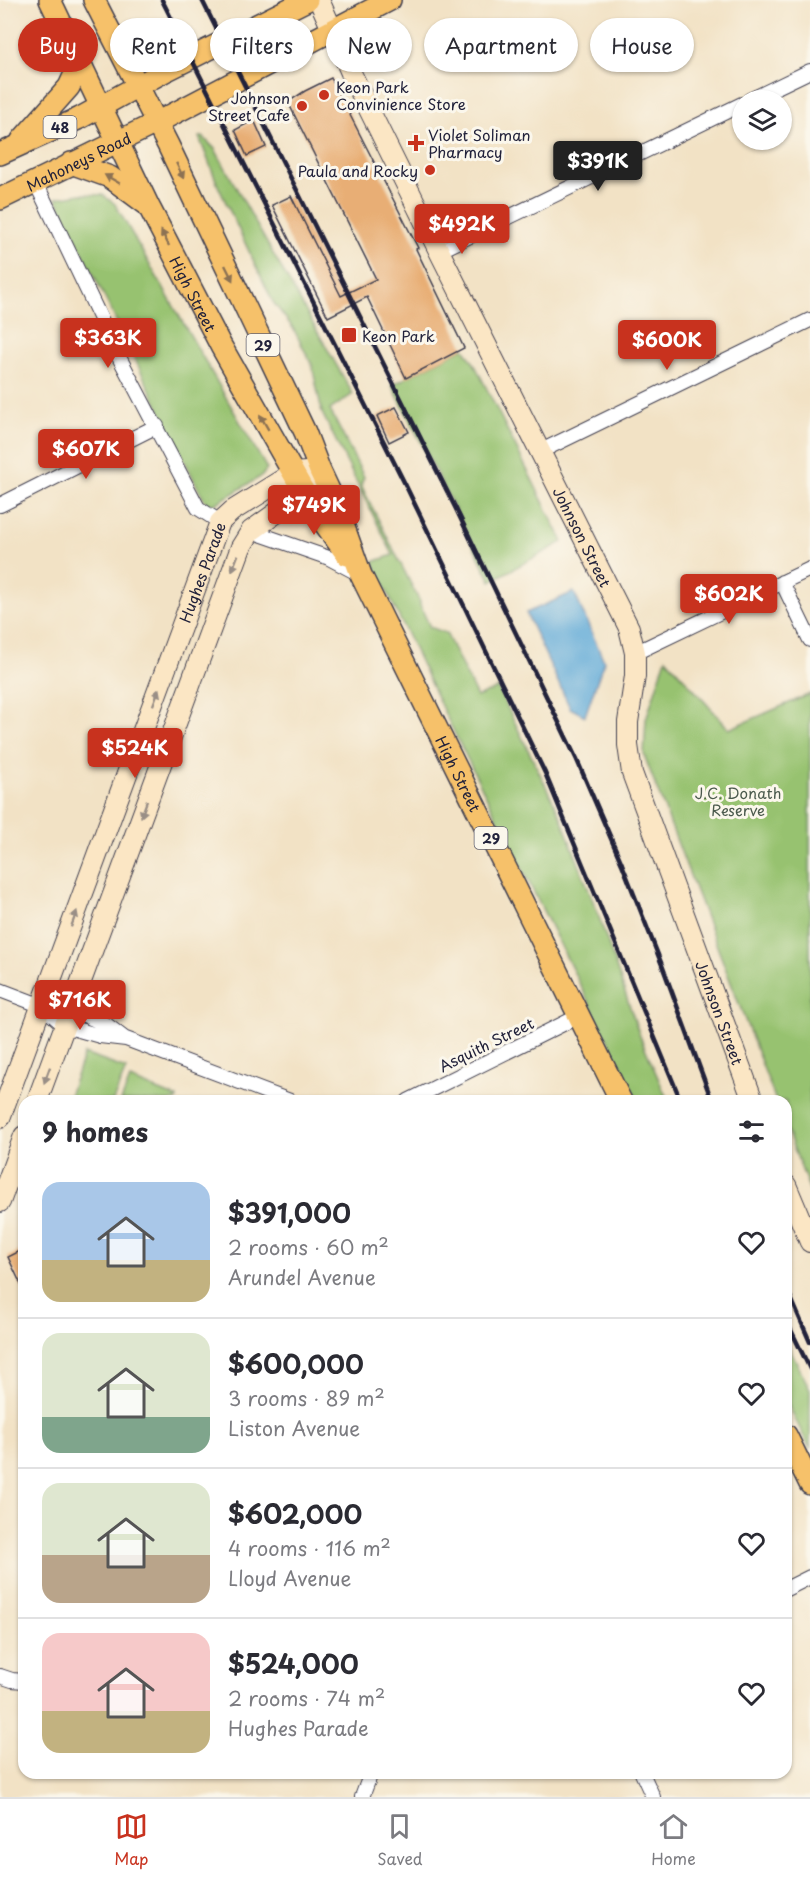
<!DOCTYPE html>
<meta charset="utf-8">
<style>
body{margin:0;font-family:"Playpen Sans",sans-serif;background:#f7f7f7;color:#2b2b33;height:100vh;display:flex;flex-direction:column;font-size:22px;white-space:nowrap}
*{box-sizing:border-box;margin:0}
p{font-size:20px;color:#7c7c81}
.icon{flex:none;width:33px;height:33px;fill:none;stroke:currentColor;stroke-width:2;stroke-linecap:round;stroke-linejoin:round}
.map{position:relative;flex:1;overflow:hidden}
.side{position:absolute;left:18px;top:1095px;width:774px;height:684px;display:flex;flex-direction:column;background:#fff;border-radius:18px;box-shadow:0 2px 4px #0004}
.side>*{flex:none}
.banner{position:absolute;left:18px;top:18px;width:774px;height:54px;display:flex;gap:12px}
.buttons{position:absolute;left:732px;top:90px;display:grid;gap:12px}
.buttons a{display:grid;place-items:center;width:60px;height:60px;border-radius:50%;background:#fff;box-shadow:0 2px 4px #0004;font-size:30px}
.price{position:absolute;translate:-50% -51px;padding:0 14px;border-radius:6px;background:#c8321e;color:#fff;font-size:20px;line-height:39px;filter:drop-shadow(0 2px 3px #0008)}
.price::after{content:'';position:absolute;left:50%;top:36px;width:18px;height:14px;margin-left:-9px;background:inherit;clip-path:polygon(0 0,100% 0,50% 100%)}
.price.on{background:#222;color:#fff}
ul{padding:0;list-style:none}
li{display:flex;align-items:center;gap:18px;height:150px;padding:0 24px}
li+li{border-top:2px solid #e1e1e2}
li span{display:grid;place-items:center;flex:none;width:168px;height:120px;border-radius:18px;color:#555}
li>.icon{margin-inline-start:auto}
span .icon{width:72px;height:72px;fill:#fffc;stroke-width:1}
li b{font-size:26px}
h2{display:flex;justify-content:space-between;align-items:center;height:72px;padding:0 24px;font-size:26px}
.chip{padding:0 21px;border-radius:27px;background:#fff;box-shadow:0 2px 4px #0004;font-size:21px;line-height:54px}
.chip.on{background:#c8321e;color:#fff}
.tabs{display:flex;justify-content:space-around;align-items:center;height:84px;border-top:2px solid #e1e1e2;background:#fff;font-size:16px;color:#7c7c81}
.tabs a{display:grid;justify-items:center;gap:3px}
.tabs .on{color:#c8321e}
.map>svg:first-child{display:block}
</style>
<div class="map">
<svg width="810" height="1797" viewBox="0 0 810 1797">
<rect width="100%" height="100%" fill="#fbf7ec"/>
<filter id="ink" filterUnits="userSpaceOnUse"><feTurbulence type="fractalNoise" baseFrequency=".0167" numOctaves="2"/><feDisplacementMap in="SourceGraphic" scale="12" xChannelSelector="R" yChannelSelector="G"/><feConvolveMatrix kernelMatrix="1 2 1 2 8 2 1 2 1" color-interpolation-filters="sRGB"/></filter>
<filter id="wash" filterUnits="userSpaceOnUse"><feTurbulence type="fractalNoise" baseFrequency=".008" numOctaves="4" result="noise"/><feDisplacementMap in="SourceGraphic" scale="24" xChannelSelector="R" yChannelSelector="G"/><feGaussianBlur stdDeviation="1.35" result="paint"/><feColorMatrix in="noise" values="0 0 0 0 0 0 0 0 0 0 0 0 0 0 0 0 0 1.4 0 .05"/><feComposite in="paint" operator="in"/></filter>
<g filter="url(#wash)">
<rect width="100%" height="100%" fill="#f2e2c5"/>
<path fill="#97c26f" stroke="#5c7255" stroke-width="1.5" d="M199,137H203L215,149L259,229L353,394L330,410L364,477L361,485L420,602V605L430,627L446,633L477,697L498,688L560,815L598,914L640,1036L668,1101H638L443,710L373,562L393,555L322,413L312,365L293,328L273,302L219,188Z
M81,194L103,195L115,204L267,469L262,476L215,504L208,505L202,496L56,198Z
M464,348L475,365L563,542L491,581L392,385Z
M666,658L729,729L810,694V1191L786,1128V1101H776L644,755L646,719Z
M84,1054L126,1069L113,1101H67Z
M130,1079L177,1098L176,1101H121Z
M786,1342L810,1389V1449L786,1401Z"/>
<path fill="#5fa9d7" stroke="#406689" stroke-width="1.5" d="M574,592L604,661L585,716L570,708L526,613Z"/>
<g id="blocks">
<path fill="#e8ae74" d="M331,78L418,248L416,249L464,348L406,378L367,297L328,317L272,205L291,196L341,296L376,279L288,102L305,91Z
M254,120L266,147L247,156L235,130Z
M396,407L409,432L389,442L377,416Z
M24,1249V1291L8,1257Z"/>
</g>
</g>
<g filter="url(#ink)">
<use href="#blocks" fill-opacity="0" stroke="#413f50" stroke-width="1.5"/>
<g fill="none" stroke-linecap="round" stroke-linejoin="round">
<defs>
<path id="street" d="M750,100L810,71
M35,181L120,359L198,508L220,522
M439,251L742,104
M539,452L810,320
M0,505L157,426
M251,531L329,558L361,575
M782,582L810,640
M635,653L810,569
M0,990L42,1006L71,1009L107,1025L124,1038
M42,1006L65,1026L100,1036L126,1039L290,1101
M408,1101L579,1016
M786,1589L810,1577
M0,1676L12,1680L24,1681
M642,1773L653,1797
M362,1797L371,1773"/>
<g id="secondary">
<path id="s1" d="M319,0L352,75L439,251L629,628L635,653V676L628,722V745L632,773L753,1101"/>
<path d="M37,1101L241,547L251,531L304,493L313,481"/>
<path id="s2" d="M0,1118L220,522L232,511L293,473L320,471"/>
<path d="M786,1185L810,1242"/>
<path d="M0,1202L24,1136"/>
</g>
<g id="primary">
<path id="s3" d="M50,0L148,205L221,346L312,506L347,555"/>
<path id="s4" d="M94,0L168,145L305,432L320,471L336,505L361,575L621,1101"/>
<path d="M22,140L69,87L75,74L77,60"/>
<path d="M0,154L80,118L165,71L307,0"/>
<path d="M71,163L110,177L145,203"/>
<path id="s5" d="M0,199L156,123L390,0"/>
<path d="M786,1435L810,1484"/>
</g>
</defs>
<use href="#street" stroke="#413f50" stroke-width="16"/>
<use href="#secondary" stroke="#413f50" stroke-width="22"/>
<use href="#primary" stroke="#413f50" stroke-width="24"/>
<use href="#street" stroke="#fff" stroke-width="14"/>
<use href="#secondary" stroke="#fbe6c4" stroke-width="20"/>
<use href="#primary" stroke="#f6c16b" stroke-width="21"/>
<path stroke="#22223b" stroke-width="4.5" d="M162,0L405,484L545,773L681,1101
M202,0L456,509L577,760L622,864L662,965L712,1101
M786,1287L810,1342
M786,1320L810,1369"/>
</g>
<defs><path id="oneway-solid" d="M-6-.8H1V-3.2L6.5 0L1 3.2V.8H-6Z" transform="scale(1.5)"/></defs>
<g fill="#8c7253">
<use href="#oneway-solid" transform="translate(180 171) rotate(65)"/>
<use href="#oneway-solid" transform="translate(112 179) rotate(-150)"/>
<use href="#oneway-solid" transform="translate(165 238) rotate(-117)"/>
<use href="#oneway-solid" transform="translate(229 273) rotate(64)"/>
<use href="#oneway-solid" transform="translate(264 422) rotate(-120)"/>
</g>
<g fill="#998e86">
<use href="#oneway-solid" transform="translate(235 563) rotate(111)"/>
<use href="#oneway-solid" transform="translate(156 697) rotate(-70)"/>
<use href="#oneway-solid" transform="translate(144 809) rotate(110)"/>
<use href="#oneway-solid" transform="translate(74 919) rotate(-70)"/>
<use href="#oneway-solid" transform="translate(47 1075) rotate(110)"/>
</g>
</g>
<g fill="#c8321e" stroke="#fbf7ec" stroke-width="2">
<circle cx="324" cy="95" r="6"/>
<circle cx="302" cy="106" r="6"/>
<path d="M413 134h6v6h6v6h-6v6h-6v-6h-6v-6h6z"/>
<circle cx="430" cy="170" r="6"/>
<rect x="341" y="327" width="16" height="16" rx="3"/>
</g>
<g text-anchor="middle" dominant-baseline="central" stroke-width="6" stroke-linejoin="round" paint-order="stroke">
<g fill="#fbf7ec" stroke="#636270" stroke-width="1.5">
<rect x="43.5" y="116" width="33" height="22" rx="4.5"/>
<rect x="246.5" y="334" width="33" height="22" rx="4.5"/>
<rect x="474.5" y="827" width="33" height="22" rx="4.5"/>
</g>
<g font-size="14" font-weight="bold" fill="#22223b">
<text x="60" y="127">48</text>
<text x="263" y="345">29</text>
<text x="491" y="838">29</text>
</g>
<g font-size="15" fill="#22223b" stroke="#fbf7ec" text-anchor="start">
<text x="336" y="86">Keon Park<tspan x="336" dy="17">Convinience Store</tspan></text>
<text x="290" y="97" text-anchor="end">Johnson<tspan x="290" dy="17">Street Cafe</tspan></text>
<text x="428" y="134">Violet Soliman<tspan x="428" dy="17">Pharmacy</tspan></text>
<text x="418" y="170" text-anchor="end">Paula and Rocky</text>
<text x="362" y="335">Keon Park</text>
</g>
<g font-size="15" fill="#22223b" stroke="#fbf7ec">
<text stroke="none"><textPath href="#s5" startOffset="87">Mahoneys Road</textPath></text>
<text stroke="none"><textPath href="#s3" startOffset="327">High Street</textPath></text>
<text stroke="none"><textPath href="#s1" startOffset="598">Johnson Street</textPath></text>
<text stroke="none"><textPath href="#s2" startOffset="582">Hughes Parade</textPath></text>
<text stroke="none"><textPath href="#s4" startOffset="856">High Street</textPath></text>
<text stroke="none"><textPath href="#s1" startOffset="1102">Johnson Street</textPath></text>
<text transform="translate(486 1044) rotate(-26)">Asquith Street</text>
</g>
<g font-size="15" fill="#4b5a4d" stroke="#fbf7ec">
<text x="738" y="792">J.C. Donath<tspan x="738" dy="17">Reserve</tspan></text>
</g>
</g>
</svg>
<div class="buttons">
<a><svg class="icon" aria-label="layers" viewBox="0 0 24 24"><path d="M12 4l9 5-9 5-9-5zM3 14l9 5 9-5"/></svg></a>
</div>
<b class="price on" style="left:598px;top:192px">$391K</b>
<b class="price" style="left:462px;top:255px">$492K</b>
<b class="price" style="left:108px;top:369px">$363K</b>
<b class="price" style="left:667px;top:371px">$600K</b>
<b class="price" style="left:86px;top:480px">$607K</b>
<b class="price" style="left:314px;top:536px">$749K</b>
<b class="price" style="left:729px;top:625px">$602K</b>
<b class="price" style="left:135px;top:779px">$524K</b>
<b class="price" style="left:80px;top:1031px">$716K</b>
<div class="banner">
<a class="chip on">Buy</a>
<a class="chip">Rent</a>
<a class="chip">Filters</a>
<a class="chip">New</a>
<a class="chip">Apartment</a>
<a class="chip">House</a>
</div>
<section class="side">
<h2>9 homes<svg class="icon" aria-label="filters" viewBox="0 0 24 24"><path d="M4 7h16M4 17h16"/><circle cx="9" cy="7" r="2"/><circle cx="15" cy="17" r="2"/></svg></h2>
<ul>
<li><span style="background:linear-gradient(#a9c7e8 65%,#c2b280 0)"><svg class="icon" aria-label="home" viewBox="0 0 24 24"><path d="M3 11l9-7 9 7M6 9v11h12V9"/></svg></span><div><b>$391,000</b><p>2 rooms · 60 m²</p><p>Arundel Avenue</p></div><svg class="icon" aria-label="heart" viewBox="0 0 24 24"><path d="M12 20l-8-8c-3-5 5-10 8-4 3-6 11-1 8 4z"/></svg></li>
<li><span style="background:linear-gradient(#dfe7d0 70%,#7fa58c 0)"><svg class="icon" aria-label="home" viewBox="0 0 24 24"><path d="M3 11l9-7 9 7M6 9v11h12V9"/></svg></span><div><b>$600,000</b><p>3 rooms · 89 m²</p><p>Liston Avenue</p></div><svg class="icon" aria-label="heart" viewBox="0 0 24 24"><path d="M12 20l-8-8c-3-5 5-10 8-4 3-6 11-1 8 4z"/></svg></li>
<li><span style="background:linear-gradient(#dfe7d0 60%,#b9a48a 0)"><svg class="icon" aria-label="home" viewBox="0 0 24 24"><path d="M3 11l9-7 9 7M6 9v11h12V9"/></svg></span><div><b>$602,000</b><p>4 rooms · 116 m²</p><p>Lloyd Avenue</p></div><svg class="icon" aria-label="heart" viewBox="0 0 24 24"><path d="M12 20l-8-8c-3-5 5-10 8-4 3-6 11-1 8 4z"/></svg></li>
<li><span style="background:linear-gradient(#f6c9c9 65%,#c2b280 0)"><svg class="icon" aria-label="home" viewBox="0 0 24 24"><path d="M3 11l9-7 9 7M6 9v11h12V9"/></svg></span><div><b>$524,000</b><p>2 rooms · 74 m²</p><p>Hughes Parade</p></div><svg class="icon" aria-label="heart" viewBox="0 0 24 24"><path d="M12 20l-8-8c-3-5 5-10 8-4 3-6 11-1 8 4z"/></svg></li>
</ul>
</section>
</div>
<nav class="tabs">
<a class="on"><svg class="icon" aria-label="map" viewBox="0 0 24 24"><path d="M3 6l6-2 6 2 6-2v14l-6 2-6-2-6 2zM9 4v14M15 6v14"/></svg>Map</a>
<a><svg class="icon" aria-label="saved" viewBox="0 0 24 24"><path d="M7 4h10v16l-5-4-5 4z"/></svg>Saved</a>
<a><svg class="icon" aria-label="home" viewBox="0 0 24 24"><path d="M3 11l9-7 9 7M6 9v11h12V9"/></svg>Home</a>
</nav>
